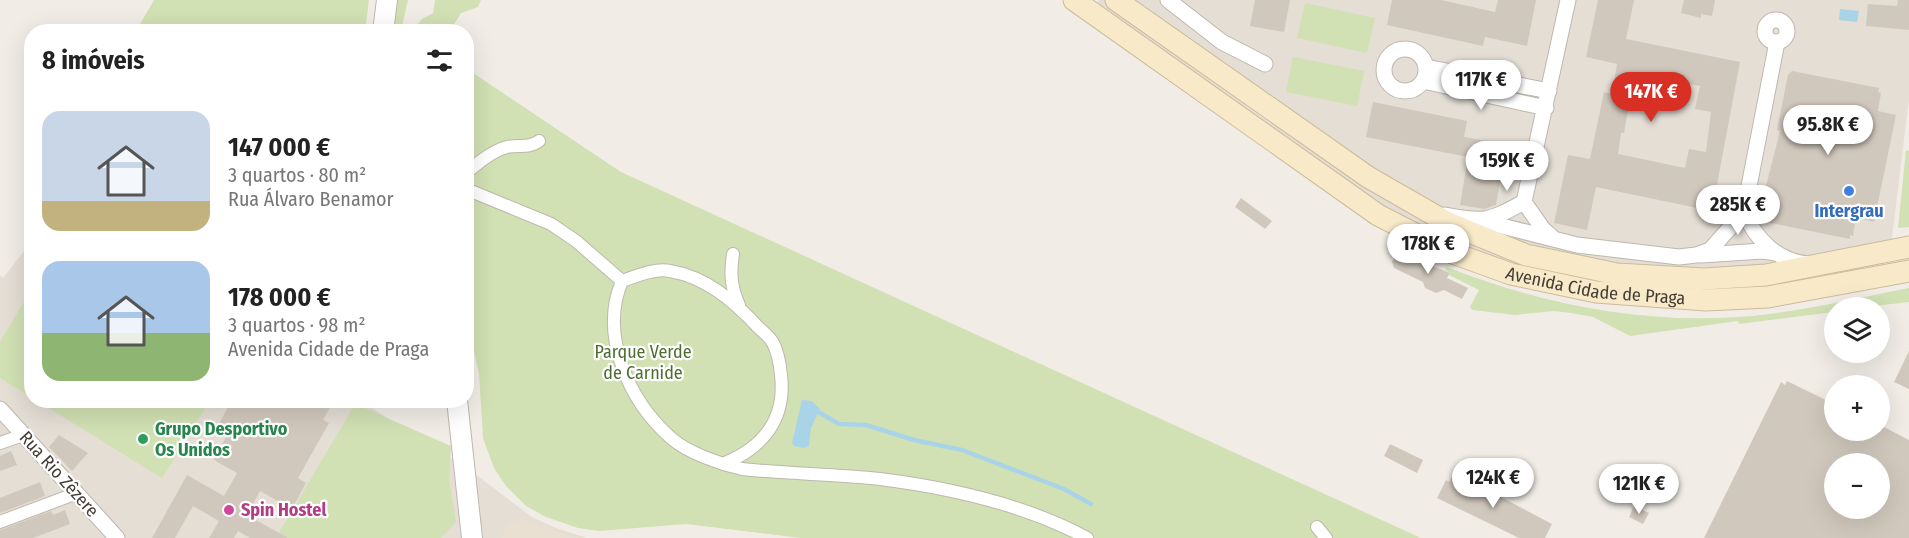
<!DOCTYPE html>
<html lang="pt">
<meta charset="utf-8">
<style>
body{margin:0;font-family:"Fira Sans Condensed",sans-serif;background:#f2f2f2;color:#222;height:100vh;display:flex;flex-direction:column;font-size:22px;white-space:nowrap}
*{box-sizing:border-box;margin:0}
p{font-size:20px;color:#767676}
.icon{flex:none;width:33px;height:33px;fill:none;stroke:currentColor;stroke-width:2;stroke-linecap:round;stroke-linejoin:round}
.map{position:relative;flex:1;overflow:hidden}
.sheet{position:absolute;left:24px;top:24px;width:450px;height:384px;display:flex;flex-direction:column;background:#fff;border-radius:24px;box-shadow:0 6px 24px #0002}
.sheet>*{flex:none}
.tools{position:absolute;left:1824px;top:297px;display:grid;gap:12px}
.tools a{display:grid;place-items:center;width:66px;height:66px;border-radius:50%;background:#fff;box-shadow:0 6px 24px #0002;font-size:30px}
.price{position:absolute;translate:-50% -51px;padding:0 14px;border-radius:21px;background:#fff;color:#222;font-size:20px;line-height:39px;filter:drop-shadow(0 2px 3px #0008)}
.price::after{content:'';position:absolute;left:50%;top:36px;width:18px;height:14px;margin-left:-9px;background:inherit;clip-path:polygon(0 0,100% 0,50% 100%)}
.price.active{background:#d93025;color:#fff}
ul{padding:0;list-style:none}
li{display:flex;align-items:center;gap:18px;height:150px;padding:0 18px}
li span{display:grid;place-items:center;flex:none;width:168px;height:120px;border-radius:18px;color:#555}
li>.icon{margin-inline-start:auto}
span .icon{width:72px;height:72px;fill:#fffc;stroke-width:1}
li b{font-size:26px}
h2{display:flex;justify-content:space-between;align-items:center;height:72px;padding:0 18px;font-size:26px}
.map>svg:first-child{display:block}
</style>
<div class="map">
<svg width="1909" height="538" viewBox="0 0 1909 538">
<rect width="100%" height="100%" fill="#f1ede6"/>
<path fill="#e4ded5" d="M1099,0H1909V99L1889,262L1834,274L1692,289L1587,282L1489,258L1382,205L1096,4Z
M31,242L32,400L361,401L475,474L532,517L556,528L587,538H0V275L3,278Z"/>
<path fill="#e9e0d2" d="M520,519L550,529L574,538H501L507,525Z"/>
<path fill="#d1e1b3" d="M154,0H369L365,31H136Z
M395,0H408L401,31L390,32Z
M435,0H481L478,7L461,13L450,31H412L422,19L433,13Z
M1305,3L1375,18L1367,53L1297,38Z
M1293,57L1364,71L1357,106L1286,92Z
M467,69L621,172L1421,538H801L686,524L599,531L578,528L546,517L526,506L506,486L494,468L483,438L479,374L467,320Z
M1906,150L1909,151V227L1898,228Z
M1447,267C1548,307 1660,328 1769,314C1816,308 1863,297 1909,288V302L1865,307L1834,308V312L1739,324L1738,321L1630,336L1593,317L1571,313L1554,311L1515,315L1472,310L1470,307L1479,290L1449,275L1450,273L1445,270Z
M31,290V397L0,378V342Z
M37,401H210L162,478Z
M355,404L451,446L449,479L456,522L441,538H276Z"/>
<path fill="#a9d4e8" d="M1840,9L1859,11L1857,22L1839,20Z
M802,400L812,401L820,409L811,428L809,446L804,448L794,446L792,443Z"/>
<g fill="none" stroke-linecap="round" stroke-linejoin="round">
<path stroke="#a9d4e8" stroke-width="4.5" d="M815,410L839,424L866,425L914,440L962,450L1064,489L1091,504"/>
</g>
<path fill="#d1c8bd" fill-rule="evenodd" d="M1255,0H1290L1284,32L1250,26Z
M1392,0H1441L1495,12L1498,0H1536L1527,46L1485,37L1483,46L1387,25Z
M1598,0H1634L1626,39L1740,62L1712,211L1596,187L1587,230L1554,223L1568,155L1590,159L1604,92L1612,94L1617,64L1586,57ZM1627,72L1700,86L1695,109L1711,112L1706,152L1689,149L1685,168L1618,154L1621,133H1624L1630,97L1622,96Z
M1684,0H1715L1712,16L1701,14V18L1681,13Z
M1898,0H1909V30L1866,26L1868,4L1897,6Z
M1792,71L1879,88L1878,92L1881,93L1878,111L1896,115L1874,222L1856,217L1853,236L1850,235V239L1761,221L1762,215L1759,214L1780,131L1777,130L1788,75Z
M1373,102L1467,121L1464,137L1506,144L1496,205L1484,209L1460,205L1468,157L1366,137Z
M1241,198L1272,221L1265,229L1235,207Z
M1401,253L1450,273L1447,278L1468,288L1462,299L1444,290L1436,293L1425,288L1423,282L1394,268L1392,262L1396,255Z
M1909,351V389L1894,382Z
M1787,381L1834,404V430H1880V425L1909,440V538H1704L1781,382L1785,385ZM1834,464H1880V508H1834Z
M232,400H334L323,420L329,423L298,478L306,483L292,509L260,491L247,515L288,538H250L238,531L234,538H209L219,521L193,506L175,538H152L187,475L224,496L237,473L214,460L226,437L215,431Z
M59,435L88,453L72,471L49,447Z
M1390,444L1423,460L1417,473L1384,456Z
M11,451L17,465L0,471V456Z
M1454,472L1552,524L1545,538H1519L1437,498L1446,480L1449,482Z
M40,482L45,496L0,513V498Z
M1634,506L1649,513L1643,524L1629,517Z
M65,510L70,524L33,538H0V530L51,511L53,515Z"/>
<g fill="none" stroke-linecap="round" stroke-linejoin="round">
<defs>
<path id="pedestrian" d="M466,173C478,163 492,151 507,147C519,144 528,149 539,141
M466,189L551,224L576,241L622,281
M733,254C730,273 731,288 739,305
M0,443L23,435
M725,463C764,447 786,418 781,375C780,365 778,352 773,343C770,337 763,332 758,327C734,301 706,277 670,271C655,268 636,276 622,281C599,335 629,401 671,438C688,453 720,464 742,469C788,474 834,474 880,479C951,488 1024,504 1087,538
M0,522L77,493
M1317,527L1326,538"/>
<path id="minor" d="M1168,0L1222,42L1265,64
M1765 31a11 11 0 1 1 22 0a11 11 0 1 1-22 0Z
M1384 70a21 21 0 1 1 42 0a21 21 0 1 1-42 0Z
M1426,67L1549,91
M1423,81L1546,108
M1524,202L1568,0
M1744,212L1777,42
M1445,215C1485,223 1489,221 1524,202L1543,229L1552,237
M1482,221L1577,245L1679,257L1696,255L1710,250L1744,212C1756,240 1778,262 1809,264
M1701,255L1763,251L1776,253
M0,409L117,538"/>
<path id="tertiary" d="M383,32L387,0
M457,400L472,538"/>
<g id="secondary">
<path id="s1" d="M1074,0L1378,215L1450,252L1511,274L1596,292L1706,300L1768,297L1909,271"/>
<path d="M1116,0L1368,177L1448,223L1526,255L1617,274L1704,279L1766,275L1909,247"/>
</g>
</defs>
<use href="#pedestrian" stroke="#beb7ad" stroke-width="14"/>
<use href="#minor" stroke="#beb7ad" stroke-width="17"/>
<use href="#tertiary" stroke="#beb7ad" stroke-width="22"/>
<use href="#secondary" stroke="#ccbb9b" stroke-width="23"/>
<use href="#pedestrian" stroke="#fff" stroke-width="12"/>
<use href="#minor" stroke="#fff" stroke-width="15"/>
<use href="#tertiary" stroke="#fff" stroke-width="20"/>
<use href="#secondary" stroke="#f8e9c9" stroke-width="21"/>
</g>
<circle fill="#3f7fe0" stroke="#fff" stroke-width="2" cx="1849" cy="191" r="6"/>
<circle fill="#2e9e5b" stroke="#fff" stroke-width="2" cx="143" cy="439" r="6"/>
<circle fill="#d1479c" stroke="#fff" stroke-width="2" cx="229" cy="510" r="6"/>
<g text-anchor="middle" dominant-baseline="central" stroke-width="4.5" stroke-linejoin="round" paint-order="stroke">
<g font-size="18" font-weight="bold" fill="#366cbe" stroke="#fff">
<text x="1849" y="211">Intergrau</text>
</g>
<g font-size="18" fill="#433d36" stroke="#fff">
<text stroke="none"><textPath href="#s1" startOffset="604">Avenida Cidade de Praga</textPath></text>
<text transform="translate(59 474) rotate(48)">Rua Rio Zêzere</text>
</g>
<g font-size="18" fill="#4d6e30" stroke="#fff">
<text x="643" y="352">Parque Verde<tspan x="643" dy="21">de Carnide</tspan></text>
</g>
<g font-size="18" font-weight="bold" fill="#27864d" stroke="#fff" text-anchor="start">
<text x="155" y="429">Grupo Desportivo<tspan x="155" dy="21">Os Unidos</tspan></text>
</g>
<g font-size="18" font-weight="bold" fill="#b23c85" stroke="#fff" text-anchor="start">
<text x="241" y="510">Spin Hostel</text>
</g>
</g>
</svg>
<div class="tools">
<a><svg class="icon" aria-label="layers" viewBox="0 0 24 24"><path d="M12 4l9 5-9 5-9-5zM3 14l9 5 9-5"/></svg></a>
<a>+</a>
<a>−</a>
</div>
<b class="price" style="left:1481px;top:111px">117K €</b>
<b class="price active" style="left:1651px;top:123px">147K €</b>
<b class="price" style="left:1828px;top:156px">95.8K €</b>
<b class="price" style="left:1507px;top:192px">159K €</b>
<b class="price" style="left:1738px;top:236px">285K €</b>
<b class="price" style="left:1428px;top:275px">178K €</b>
<b class="price" style="left:1493px;top:509px">124K €</b>
<b class="price" style="left:1639px;top:515px">121K €</b>
<section class="sheet">
<h2>8 imóveis<svg class="icon" aria-label="filters" viewBox="0 0 24 24"><path d="M4 7h16M4 17h16"/><circle cx="9" cy="7" r="2"/><circle cx="15" cy="17" r="2"/></svg></h2>
<ul>
<li><span style="background:linear-gradient(#c9d6e8 75%,#c2b280 0)"><svg class="icon" aria-label="home" viewBox="0 0 24 24"><path d="M3 11l9-7 9 7M6 9v11h12V9"/></svg></span><div><b>147 000 €</b><p>3 quartos · 80 m²</p><p>Rua Álvaro Benamor</p></div></li>
<li><span style="background:linear-gradient(#a9c7e8 60%,#8fb573 0)"><svg class="icon" aria-label="home" viewBox="0 0 24 24"><path d="M3 11l9-7 9 7M6 9v11h12V9"/></svg></span><div><b>178 000 €</b><p>3 quartos · 98 m²</p><p>Avenida Cidade de Praga</p></div></li>
</ul>
</section>
</div>
